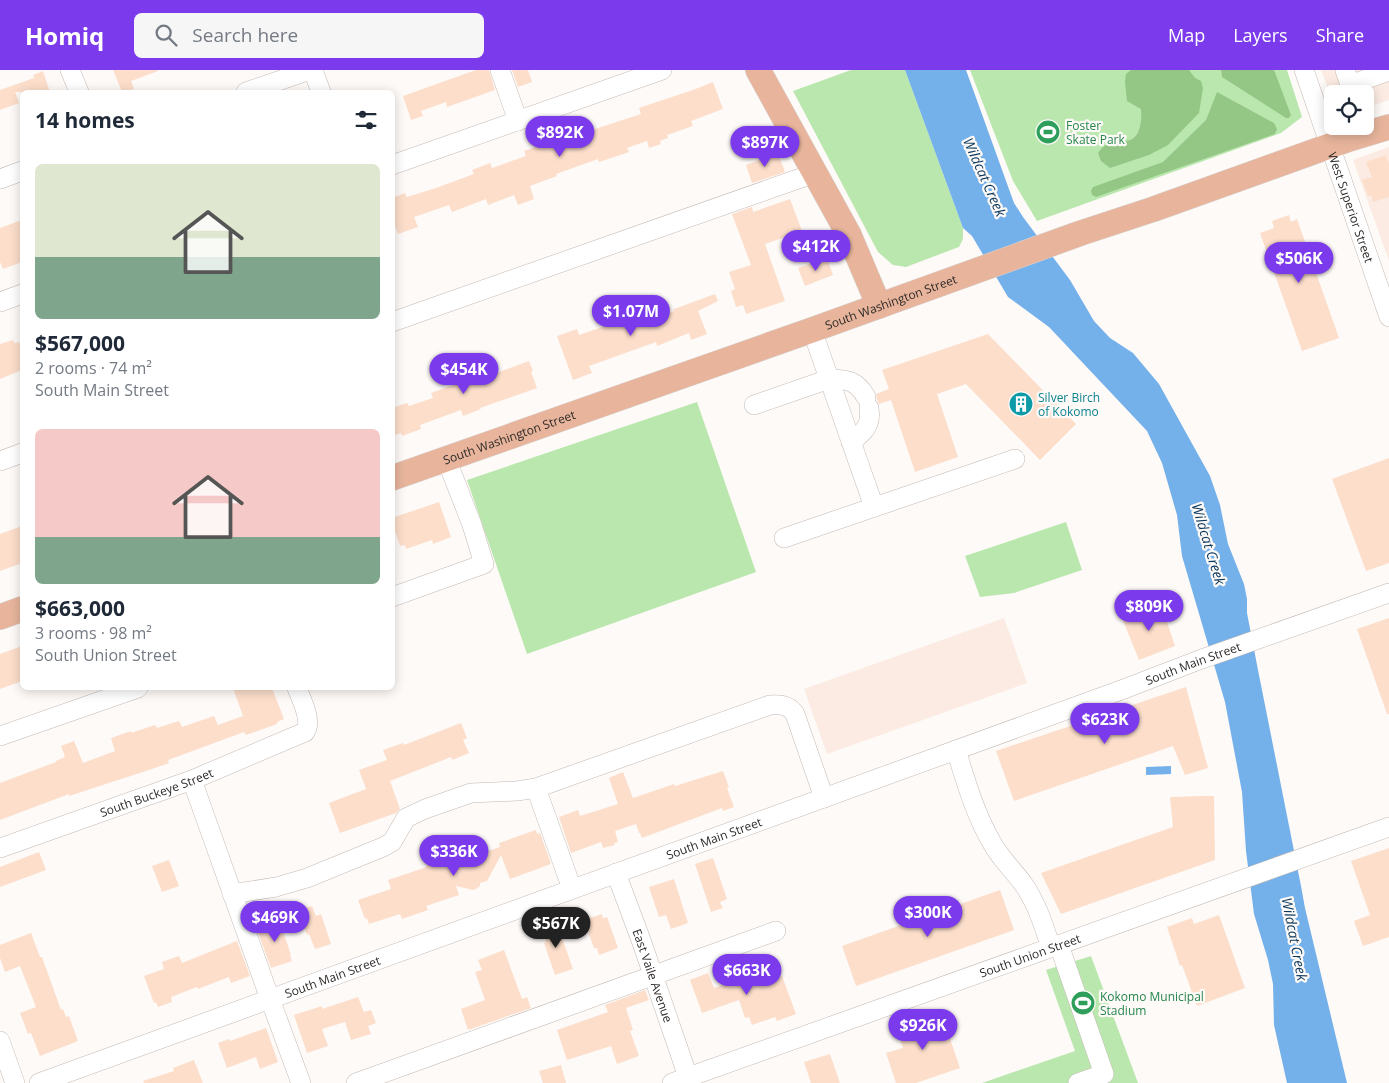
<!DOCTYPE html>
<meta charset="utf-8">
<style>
body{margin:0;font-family:"Open Sans",sans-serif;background:#f6f6f7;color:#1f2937;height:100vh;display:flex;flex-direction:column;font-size:19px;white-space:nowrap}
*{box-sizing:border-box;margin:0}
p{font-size:16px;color:#747a83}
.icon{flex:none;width:28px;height:28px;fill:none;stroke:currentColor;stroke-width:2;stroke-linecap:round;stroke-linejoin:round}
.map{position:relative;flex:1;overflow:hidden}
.sheet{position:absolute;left:20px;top:20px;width:375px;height:600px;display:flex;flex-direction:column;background:#fff;border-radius:8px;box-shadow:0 2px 12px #0003}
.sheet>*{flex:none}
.tools{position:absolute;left:1324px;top:15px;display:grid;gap:10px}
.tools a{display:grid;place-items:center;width:50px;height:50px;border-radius:8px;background:#fff;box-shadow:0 2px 12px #0003;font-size:25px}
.price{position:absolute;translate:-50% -42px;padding:0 11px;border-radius:18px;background:#7c3aed;color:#fff;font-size:16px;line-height:32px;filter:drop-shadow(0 1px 2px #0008)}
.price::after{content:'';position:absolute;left:50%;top:30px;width:15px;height:11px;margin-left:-8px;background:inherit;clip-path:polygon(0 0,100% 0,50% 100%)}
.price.selected{background:#222;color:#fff}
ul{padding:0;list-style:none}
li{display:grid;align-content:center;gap:10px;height:265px;padding:0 15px}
li span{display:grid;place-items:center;height:155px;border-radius:8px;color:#555}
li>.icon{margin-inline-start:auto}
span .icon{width:90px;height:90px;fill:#fffc;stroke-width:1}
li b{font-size:21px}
h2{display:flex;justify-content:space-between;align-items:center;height:60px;padding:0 15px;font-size:21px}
header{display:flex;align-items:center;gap:30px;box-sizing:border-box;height:70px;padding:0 25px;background:#7c3aed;color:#fff}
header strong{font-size:24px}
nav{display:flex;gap:28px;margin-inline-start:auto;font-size:18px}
.search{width:350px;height:45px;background:#f6f6f7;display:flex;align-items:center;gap:12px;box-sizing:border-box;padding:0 18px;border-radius:8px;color:#747a83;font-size:19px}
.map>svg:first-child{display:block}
</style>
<header>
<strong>Homiq</strong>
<div class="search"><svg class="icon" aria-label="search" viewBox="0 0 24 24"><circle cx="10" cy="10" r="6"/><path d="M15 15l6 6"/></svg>Search here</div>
<nav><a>Map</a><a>Layers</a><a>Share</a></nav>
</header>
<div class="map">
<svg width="1389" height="1013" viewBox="0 0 1389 1013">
<rect width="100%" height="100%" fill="#fefaf8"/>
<path fill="#fbebe2" d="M1321,0H1389V30L1365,38V24H1332V28Z
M1389,77V191L1353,90Z
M1004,548L1027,613L827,684L804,619Z"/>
<path fill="#bae7ad" d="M851,0H905L963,158V169L959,177L906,197L893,195L878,182L793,21Z
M970,0H1287L1302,47L1281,63L1037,151L1013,111Z
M697,332L756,502L527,584L467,410Z
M1066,452L1082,500L1014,523L980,527L965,486Z
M1091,886L1138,1013H982L1075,981L1046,900Z"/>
<path fill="#94c786" d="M1131,0H1189L1195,8L1201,11L1203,18L1199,43L1168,75L1149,85L1110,98L1101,91L1098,83C1103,76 1108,72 1118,71C1120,71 1123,72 1126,71C1141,70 1142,50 1141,39L1127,31L1125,12L1126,4Z
M1221,0H1274L1291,45L1289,48H1286L1222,7Z
M1217,22L1274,53L1277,59L1275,64L1096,127L1092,125L1091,121L1093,117L1163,92L1206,50Z"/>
<path fill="#74b0ea" d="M905,0H966L1014,133L1023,147L1070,210L1094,251L1110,268L1133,283L1159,314L1210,406L1220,435L1228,474L1244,514L1247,529V543L1258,600L1301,816L1305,838L1347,1013H1287L1274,955L1273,914L1268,890L1254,844L1246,781L1242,722L1225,632L1182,486L1177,445L1162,393L1147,361L1049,257L1008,227L972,166L963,158Z
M1171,696V704L1146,705V697Z"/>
<path fill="#fcdecb" d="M113,0H158V1L131,11L134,19L122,22Z
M476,0H489L495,20L447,37L446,32L421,41L423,46L411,50L403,26Z
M512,0H528L532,12L518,17Z
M43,1L50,22H15L19,33L0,40V20L34,8L33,5Z
M713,12L723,39L691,51L693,56L667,65L668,68L660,71L661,74L649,78L647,71L627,78L629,82L599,92L598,89L556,104L557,106L530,116L534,129L518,135L514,125L488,135L486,129L452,142L449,135L414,147L418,157L398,164L392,149V128L405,123L407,127L436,118L474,104L472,100L490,93L492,98L526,86L524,81L569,65L570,70L593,62L592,60L641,44L639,38L693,20Z
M778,83L785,102L752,113L746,95Z
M1386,85L1389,94V127L1373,132L1371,125L1368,126L1362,110L1372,107L1366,92Z
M790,129L802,161L765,174L785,231L746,244L743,235L736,237L731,221L735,219L729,202L751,195L732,144L752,137L753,142Z
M1289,145L1291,152L1297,149L1339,268L1302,281L1260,163L1274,158L1272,151Z
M22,150V192L3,199L0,192V158Z
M827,188L833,205L805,216L798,198Z
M715,224L718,231L698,241L707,264L691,270L689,263L657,276L656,272L589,296L592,303L573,310L557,266L577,259L579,265L632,247L635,256L674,241L673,239L677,238Z
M988,264L1076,354L1040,390L966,314L937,324L958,387L915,402L891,330L879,334L877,330L876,324L889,319L882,300Z
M13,270L14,273L19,272L22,281V300L0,309V274Z
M467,284L477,310L529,291L533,301L531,302L537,318L480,338L481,339L463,346L461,340L420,355L421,359L402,366L401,363L392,366V338L407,333L409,336L433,328L431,323L459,313L451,290Z
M1389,388V493L1366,501L1332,409Z
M439,432L451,467L433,474L432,470L406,479L405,475L400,476L392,452V448Z
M22,456V493L0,501V464Z
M1161,534L1175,576L1139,590L1122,548Z
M1389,548V644H1387L1357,559Z
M22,576V611L0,619V584Z
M1186,617L1208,698L1185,705L1173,676L1014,731L996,681Z
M233,618H272L284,649L277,652V654L246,665L244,662L168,690L169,693L152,699L69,726V724L0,750V713L56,692V691L65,687L61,676L74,671L83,693L115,681L111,668L131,661V663L155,655L157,658L179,651L182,657L214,646L218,655L243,646Z
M461,653L467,668L463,670L469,683L452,690L451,687L390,711L400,739L396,743L340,763L329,733L366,719L359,700L387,690L383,680L403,673L404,675Z
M723,701L729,717L727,718L734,737L723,741L722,738L642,768L640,763H639L636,754L615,761L618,772L614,773L615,775L603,778L601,772L571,783L559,747L578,740L580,746L618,734L609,708L623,702L633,728L674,714L675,716Z
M1201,726H1214L1215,790L1061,844L1041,803L1173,757L1170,727Z
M536,760L537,764L540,763L551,794L510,809L501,785L487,811L480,813V816L476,819L473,820L456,816L459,825L426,836L428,840L402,849L400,844L369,854L367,848L365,849L358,830L391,819L388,810L427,797L426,795L452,787L451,783L454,782L453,779L471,773V776L475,774L479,784L500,777L499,773Z
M1389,778V867L1363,876L1354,851L1370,845L1351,791Z
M39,782L46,800L0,817V797Z
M713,788L727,829L720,832L723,838L711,842L695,794Z
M169,790L179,816L162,822L152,796Z
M674,809L688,853L671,859L666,845L659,847L649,817Z
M1000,820L1014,860L856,916L842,876Z
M312,836L316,846L321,844L331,874L315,879L309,864L307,865L298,840Z
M602,844L603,848L607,847L618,878L599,885L597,878H594L584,850Z
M1219,845L1245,918L1197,936L1182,895L1180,896L1167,857L1192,848L1194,854Z
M279,849L291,885H290L292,891L271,898L256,857Z
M556,851L573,899L555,905L544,873L546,872L541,856Z
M31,863L40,887H42L61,940L63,939L66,947L69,946L78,971L40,986L31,963L28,964L20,943L36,937L20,896L5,902L0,888V875Z
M237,871L250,906L231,913L229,907L198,919L197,917L171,927L172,932L158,937L156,932L154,933L144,906L164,899L162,892L179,886L182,893Z
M504,880L522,929L527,927L531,938L468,960L461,939L485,930L475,902L482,900L478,890Z
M775,900L778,908L782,906L796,944L777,951L775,947L752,955L749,947L745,948L739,930L702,943L690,910L708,903L714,918L748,907L749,909Z
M645,920L649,930L626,938L633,960L630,961L639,986L617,994L611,976L567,990L557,960L608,942L605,935Z
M358,927L364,942L371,940L376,953L368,956L371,964L351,970L345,952L322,959L328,976L307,983L294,945L322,936V939Z
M941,942L960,998L916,1013H896L886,983L903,978L899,966L902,965L899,957Z
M266,958L278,992L260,999L256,987L227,998L218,973L229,969L230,971Z
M830,984L840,1013H811L804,992Z
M194,990L203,1013H144L143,1011L174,1001L173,998Z
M561,995L566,1013H543L539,1001Z"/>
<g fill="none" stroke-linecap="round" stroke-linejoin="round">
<defs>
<g id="minor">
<path d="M70,0L79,22"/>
<path d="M313,0L321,22"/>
<path d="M500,0L518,51"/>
<path id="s1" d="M1304,0L1389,247"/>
<path d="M1345,0L1350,15L1389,1"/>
<path d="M246,22L310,0"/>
<path d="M392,95L662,0"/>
<path d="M0,109L22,101"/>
<path d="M0,232L22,224"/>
<path d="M392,252L815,103"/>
<path d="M812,260L874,437"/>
<path d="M754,335L829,309C848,309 857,311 866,327"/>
<path d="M851,372C864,362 872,355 869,338"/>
<path d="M0,391L22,383"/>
<path d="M784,468L1015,389"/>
<path d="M392,527L484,494L472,455L446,388"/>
<path d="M0,666L138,618"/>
<path d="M956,680C966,712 975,744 992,773C1000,788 1014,801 1024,815C1037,834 1044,856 1051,878"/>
<path d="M192,710L270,929L301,1013"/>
<path d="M536,718L572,819"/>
<path id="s2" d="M0,778L192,710L305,662C313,651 301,629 297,618"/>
<path id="s3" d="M616,803L641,870L688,1007"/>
<path d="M232,824L276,817L307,808L383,777L392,772L406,748L425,739L471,723L517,721L536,718L770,635C780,634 789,635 795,644L824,728"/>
<path d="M1059,875L1104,1004L1078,1013"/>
<path d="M0,971L15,1013"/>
<path id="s4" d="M39,1013L1124,619L1199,590L1389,523"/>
<path d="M356,1013L776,861"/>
<path id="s5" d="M672,1013L1389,757"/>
</g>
<g id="major">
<path d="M758,0L849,165L879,236"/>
<path id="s6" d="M392,408L812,260L1081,163L1154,139L1349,69L1389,57"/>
<path d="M0,547L22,539"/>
</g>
</defs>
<use href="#minor" stroke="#c3bab5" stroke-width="20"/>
<use href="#major" stroke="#d5d4d4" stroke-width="26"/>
<use href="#minor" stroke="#fff" stroke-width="19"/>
<use href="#major" stroke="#e8b59c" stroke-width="25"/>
</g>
<defs>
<symbol id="stadium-disc" viewBox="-11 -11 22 22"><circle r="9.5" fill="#2e9e5b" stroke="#fefaf8"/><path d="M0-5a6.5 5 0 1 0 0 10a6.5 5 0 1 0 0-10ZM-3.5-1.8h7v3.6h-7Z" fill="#fff"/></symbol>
<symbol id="building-disc" viewBox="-11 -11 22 22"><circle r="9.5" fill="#0f9aa8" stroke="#fefaf8"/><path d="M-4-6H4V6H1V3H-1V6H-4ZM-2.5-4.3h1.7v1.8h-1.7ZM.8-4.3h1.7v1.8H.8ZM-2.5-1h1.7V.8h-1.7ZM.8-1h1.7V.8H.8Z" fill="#fff"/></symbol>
</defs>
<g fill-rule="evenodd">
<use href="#stadium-disc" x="1034" y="48" width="28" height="28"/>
<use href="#building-disc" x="1007" y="320" width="28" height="28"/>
<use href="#stadium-disc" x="1069" y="919" width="28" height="28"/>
</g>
<g text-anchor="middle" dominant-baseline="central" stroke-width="4.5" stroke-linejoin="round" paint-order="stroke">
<g font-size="12" fill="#27864d" stroke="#fefaf8" text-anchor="start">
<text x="1066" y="55">Foster<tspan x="1066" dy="14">Skate Park</tspan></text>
<text x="1100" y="926">Kokomo Municipal<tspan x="1100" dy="14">Stadium</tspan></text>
</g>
<g font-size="12" fill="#2d2a28" stroke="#fefaf8">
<text stroke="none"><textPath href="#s1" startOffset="145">West Superior Street</textPath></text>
<text stroke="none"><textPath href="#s6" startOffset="529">South Washington Street</textPath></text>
<text stroke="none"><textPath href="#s6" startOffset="124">South Washington Street</textPath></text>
<text stroke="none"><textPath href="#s4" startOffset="1228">South Main Street</textPath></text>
<text stroke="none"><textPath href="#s2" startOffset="166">South Buckeye Street</textPath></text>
<text stroke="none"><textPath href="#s4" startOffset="718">South Main Street</textPath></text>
<text stroke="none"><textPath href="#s5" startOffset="380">South Union Street</textPath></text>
<text stroke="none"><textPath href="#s3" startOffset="109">East Vaile Avenue</textPath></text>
<text stroke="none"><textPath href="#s4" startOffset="312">South Main Street</textPath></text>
</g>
<g font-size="12" fill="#0d838f" stroke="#fefaf8" text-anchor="start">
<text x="1038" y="327">Silver Birch<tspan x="1038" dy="14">of Kokomo</tspan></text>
</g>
<g font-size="14" font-style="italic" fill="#0a375c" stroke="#fefaf8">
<text transform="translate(985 107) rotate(66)">Wildcat Creek</text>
<text transform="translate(1209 474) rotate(73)">Wildcat Creek</text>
<text transform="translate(1295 869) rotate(79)">Wildcat Creek</text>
</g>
</g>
</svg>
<div class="tools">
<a><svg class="icon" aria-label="locate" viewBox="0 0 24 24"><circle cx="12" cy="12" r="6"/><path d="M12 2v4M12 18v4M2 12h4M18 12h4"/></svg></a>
</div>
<b class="price" style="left:560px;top:88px">$892K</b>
<b class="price" style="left:765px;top:98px">$897K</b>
<b class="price" style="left:816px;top:202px">$412K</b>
<b class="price" style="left:1299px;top:214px">$506K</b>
<b class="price" style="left:631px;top:267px">$1.07M</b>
<b class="price" style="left:464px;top:325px">$454K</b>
<b class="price" style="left:1149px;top:562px">$809K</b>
<b class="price" style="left:1105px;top:675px">$623K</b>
<b class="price" style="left:454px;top:807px">$336K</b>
<b class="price" style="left:928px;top:868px">$300K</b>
<b class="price" style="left:275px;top:873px">$469K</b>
<b class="price selected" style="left:556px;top:879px">$567K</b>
<b class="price" style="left:747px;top:926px">$663K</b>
<b class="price" style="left:923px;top:981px">$926K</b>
<section class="sheet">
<h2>14 homes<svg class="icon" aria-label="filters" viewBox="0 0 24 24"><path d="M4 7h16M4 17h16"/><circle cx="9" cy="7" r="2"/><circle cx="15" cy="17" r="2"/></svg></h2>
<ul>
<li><span style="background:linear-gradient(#dfe7d0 60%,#7fa58c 0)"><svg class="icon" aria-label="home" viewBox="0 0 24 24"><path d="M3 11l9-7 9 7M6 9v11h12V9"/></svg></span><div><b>$567,000</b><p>2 rooms · 74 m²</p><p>South Main Street</p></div></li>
<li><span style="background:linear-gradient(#f6c9c9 70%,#7fa58c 0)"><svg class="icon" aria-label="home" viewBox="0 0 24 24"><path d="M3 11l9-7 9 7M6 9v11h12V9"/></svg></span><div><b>$663,000</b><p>3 rooms · 98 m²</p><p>South Union Street</p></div></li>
</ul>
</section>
</div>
